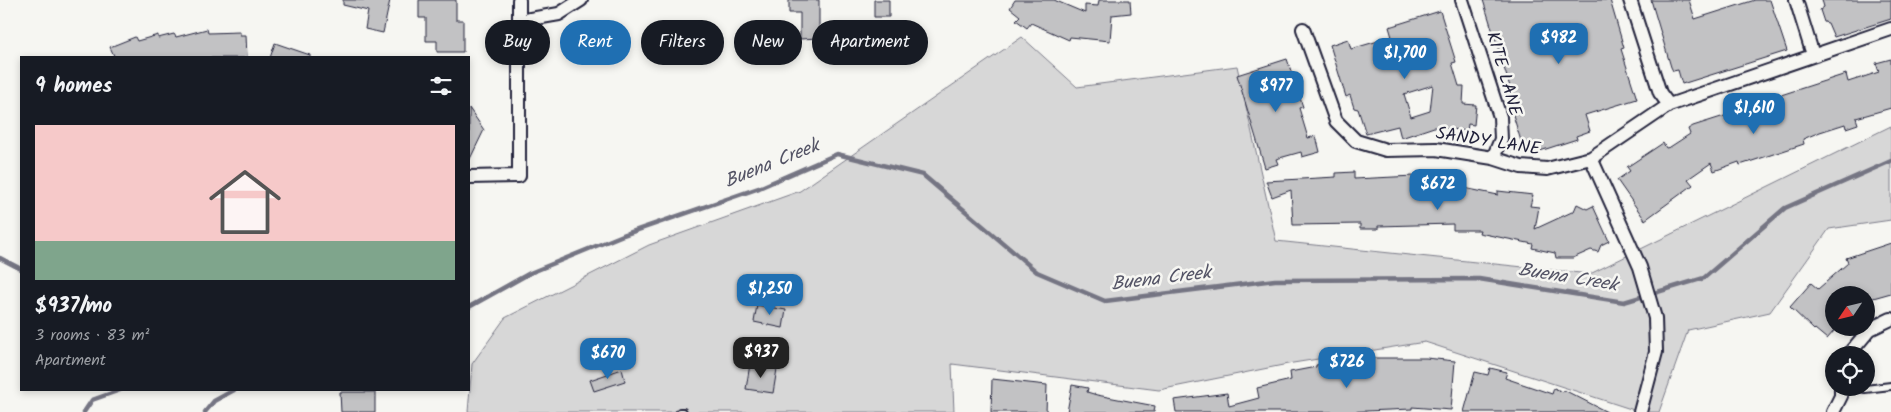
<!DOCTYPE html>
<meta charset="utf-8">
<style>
body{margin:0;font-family:Kalam,sans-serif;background:#20242c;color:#f1f3f6;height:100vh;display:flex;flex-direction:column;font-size:19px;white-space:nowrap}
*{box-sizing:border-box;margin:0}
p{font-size:16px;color:#9ea1a6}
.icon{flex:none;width:28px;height:28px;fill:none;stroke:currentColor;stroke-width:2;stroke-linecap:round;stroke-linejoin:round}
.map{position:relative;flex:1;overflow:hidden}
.details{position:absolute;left:20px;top:56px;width:450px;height:335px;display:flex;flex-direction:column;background:#171b24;border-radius:0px;box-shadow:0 2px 8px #0003}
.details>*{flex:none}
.banner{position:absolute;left:485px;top:20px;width:475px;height:45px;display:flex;gap:10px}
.needle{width:32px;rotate:235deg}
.tools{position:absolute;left:1825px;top:286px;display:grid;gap:10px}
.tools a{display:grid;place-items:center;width:50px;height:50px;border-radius:50%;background:#171b24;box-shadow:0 2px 8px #0003;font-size:25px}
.price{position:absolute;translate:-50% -42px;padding:0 11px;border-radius:10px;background:#1f6fb2;color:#fff;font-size:16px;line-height:32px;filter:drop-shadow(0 1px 2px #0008)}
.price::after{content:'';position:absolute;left:50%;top:30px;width:15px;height:11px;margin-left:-8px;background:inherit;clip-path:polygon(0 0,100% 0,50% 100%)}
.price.active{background:#222;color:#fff}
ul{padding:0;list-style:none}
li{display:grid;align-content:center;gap:10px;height:265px;padding:0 15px}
li span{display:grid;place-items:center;height:155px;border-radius:0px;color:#555}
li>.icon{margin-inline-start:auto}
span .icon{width:90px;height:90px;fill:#fffc;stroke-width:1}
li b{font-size:21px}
h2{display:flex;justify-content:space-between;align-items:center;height:60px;padding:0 15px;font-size:21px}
.tag{padding:0 18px;border-radius:22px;background:#171b24;box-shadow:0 2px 8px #0003;font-size:18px;line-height:45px}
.tag.active{background:#1f6fb2;color:#fff}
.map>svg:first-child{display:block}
</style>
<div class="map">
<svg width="1891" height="412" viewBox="0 0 1891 412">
<rect width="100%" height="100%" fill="#f6f6f2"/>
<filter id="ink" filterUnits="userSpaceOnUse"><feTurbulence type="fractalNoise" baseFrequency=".02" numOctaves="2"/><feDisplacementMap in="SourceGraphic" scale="10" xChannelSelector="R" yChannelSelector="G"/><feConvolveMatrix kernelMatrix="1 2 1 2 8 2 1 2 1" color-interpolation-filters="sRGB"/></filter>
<g filter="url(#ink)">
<path fill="#d7d7d7" stroke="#7c7c89" d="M1022,37L1077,87L1237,66L1276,241L1590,274L1891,126V220L1829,229L1770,312L1688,330L1659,412H1640L1425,342L1293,363L1159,390L952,364L954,412H468L472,364L505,318L649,245L800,191Z"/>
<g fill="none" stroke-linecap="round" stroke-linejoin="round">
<path stroke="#757583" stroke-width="4.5" d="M0,258L21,269
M469,307L530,273L623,235L759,188L837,154L923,175L1037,272L1105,301L1275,280L1479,279L1624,302L1704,278L1785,208L1891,161
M84,412L92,400L120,390
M205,412L214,401L234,390"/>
</g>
<path fill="#c2c2c4" stroke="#22223b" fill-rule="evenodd" d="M343,0H390L383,33L365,29L368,11L343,5Z
M419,0H456V20H463V52H437V41H426V18H419Z
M789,0H819V38L800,39V13H789Z
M874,0H889V17H874Z
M1015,0H1054L1085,13V5L1098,6L1099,0H1130L1131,13L1112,15L1110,41L1070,37L1069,40L1031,23L1027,28L1016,20L1020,16L1010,8Z
M1483,0H1610L1624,48L1621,49L1637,99L1585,115L1590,131L1576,136L1577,139L1540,151L1539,147L1524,151L1510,105L1515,103Z
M1651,0H1689L1695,19L1755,0H1770L1787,51L1682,84L1678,70L1673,71L1671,67Z
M1822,0H1891V19L1834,37L1828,23L1824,22L1820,10L1824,7Z
M1440,11L1456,62L1452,63L1459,86H1464L1463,104L1476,105L1474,125L1468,124L1467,131L1434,127L1401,138L1398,126L1366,134L1358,109L1354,108L1350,95L1346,97L1330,45L1348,39L1351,49L1392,37L1389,27ZM1433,85L1430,111L1411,117L1404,94Z
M207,29L208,33L240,32V35H246L247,58H115L110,47L135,37L137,41L158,35V38L174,34L176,37Z
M275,43L310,55V58H270Z
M1287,59L1303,107L1299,108L1308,138L1316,136L1320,152L1302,157L1301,152L1276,159L1278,164L1265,168L1237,75Z
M1891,59V108L1856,118L1858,124L1846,128L1845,124L1820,132L1803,139L1804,144L1740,165L1739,162L1714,171L1711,163L1688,179L1693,185L1645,220L1617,180L1630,171L1627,167L1663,143L1666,148L1670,147L1690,134L1688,129L1693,126L1737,112L1738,109L1750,105L1846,74L1848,82L1879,72L1876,63Z
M469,108L484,130L469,161Z
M1354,172V179L1414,176V190H1448V177H1464V188L1498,195V191L1533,195L1530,206L1539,207L1535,229L1574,211L1577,204L1587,209L1593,206L1609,241L1601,245L1598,252L1591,250L1573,258H1556L1555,253L1532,248L1533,244L1479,233L1480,230H1453V224L1378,226V229H1360V224L1293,225L1291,190L1272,197L1266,181L1336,177V173Z
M1891,243V293L1866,300V295H1834V331L1827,339L1815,329L1814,330L1790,307L1811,283L1818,289L1848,263L1846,258Z
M757,305L786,310L783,328L754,322Z
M1372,355V358H1426L1455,361L1451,410L1412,407V409L1343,412H1176L1174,400L1227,393L1229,406L1259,398L1257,388L1291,380L1290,372L1316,367V365Z
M750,364L777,369L773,393L746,389Z
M1490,368L1507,372L1505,378L1552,394L1554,388L1563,392L1564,390L1607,412H1464L1475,372L1488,375Z
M622,369L625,381L594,391L590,380Z
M992,379L1047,385L1046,412H991Z
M1072,385L1088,388L1087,392L1097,395L1155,406L1154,412H1067Z
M340,392H375V412H341Z"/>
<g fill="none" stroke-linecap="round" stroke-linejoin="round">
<defs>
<path id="service" d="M1860,388L1865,389L1891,386
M680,412H683"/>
<path id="minor" d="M1462,0L1500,117L1501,139L1493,158
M1630,0L1660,93L1669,105
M1796,0L1813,55
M519,21L559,14L581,0
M1303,29L1336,121L1356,141L1386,150L1436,149L1493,158L1521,167L1547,169L1591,158L1669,105L1891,29
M1591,158L1640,267L1655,318L1656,352L1640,412
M469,177L519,176V0
M1848,355L1870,329L1891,319
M1833,412L1841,396V388"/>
</defs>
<use href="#service" stroke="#22223b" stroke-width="10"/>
<use href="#minor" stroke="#22223b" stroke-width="16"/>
<use href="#service" stroke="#f6f6f2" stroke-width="6"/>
<use href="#minor" stroke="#f6f6f2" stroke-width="12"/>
</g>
</g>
<g text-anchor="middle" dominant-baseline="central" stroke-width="5" stroke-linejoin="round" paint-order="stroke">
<g font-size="18" fill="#22223b" stroke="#f6f6f2">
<text transform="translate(1503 74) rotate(74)">KITE LANE</text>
<text transform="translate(1488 142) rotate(9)">SANDY LANE</text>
</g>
<g font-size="19" font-style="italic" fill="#535365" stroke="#f6f6f2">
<text transform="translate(772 164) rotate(-22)">Buena Creek</text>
<text transform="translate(1568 278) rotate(9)">Buena Creek</text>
<text transform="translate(1161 279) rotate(-7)">Buena Creek</text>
</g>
</g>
</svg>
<div class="tools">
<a><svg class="needle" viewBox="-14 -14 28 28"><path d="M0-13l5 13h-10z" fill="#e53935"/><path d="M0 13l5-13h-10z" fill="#9ea1a6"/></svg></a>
<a><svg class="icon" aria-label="locate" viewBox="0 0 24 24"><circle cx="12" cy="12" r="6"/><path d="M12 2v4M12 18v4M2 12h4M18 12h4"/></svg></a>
</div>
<b class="price" style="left:1559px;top:65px">$982</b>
<b class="price" style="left:1405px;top:80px">$1,700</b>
<b class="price" style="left:1276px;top:113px">$977</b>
<b class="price" style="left:1754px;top:135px">$1,610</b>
<b class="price" style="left:1438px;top:211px">$672</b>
<b class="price" style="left:770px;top:316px">$1,250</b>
<b class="price active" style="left:761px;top:379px">$937</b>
<b class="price" style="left:608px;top:380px">$670</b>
<b class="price" style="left:1347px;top:389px">$726</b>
<div class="banner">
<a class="tag">Buy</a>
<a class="tag active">Rent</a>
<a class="tag">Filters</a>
<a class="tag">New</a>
<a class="tag">Apartment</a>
</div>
<section class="details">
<h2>9 homes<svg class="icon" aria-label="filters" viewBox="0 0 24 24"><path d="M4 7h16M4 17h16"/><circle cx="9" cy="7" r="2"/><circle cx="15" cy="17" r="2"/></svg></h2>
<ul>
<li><span style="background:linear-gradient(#f6c9c9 75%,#7fa58c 0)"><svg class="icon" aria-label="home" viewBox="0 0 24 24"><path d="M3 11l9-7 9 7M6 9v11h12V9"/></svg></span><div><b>$937/mo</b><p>3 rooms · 83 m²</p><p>Apartment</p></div></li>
</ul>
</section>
</div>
